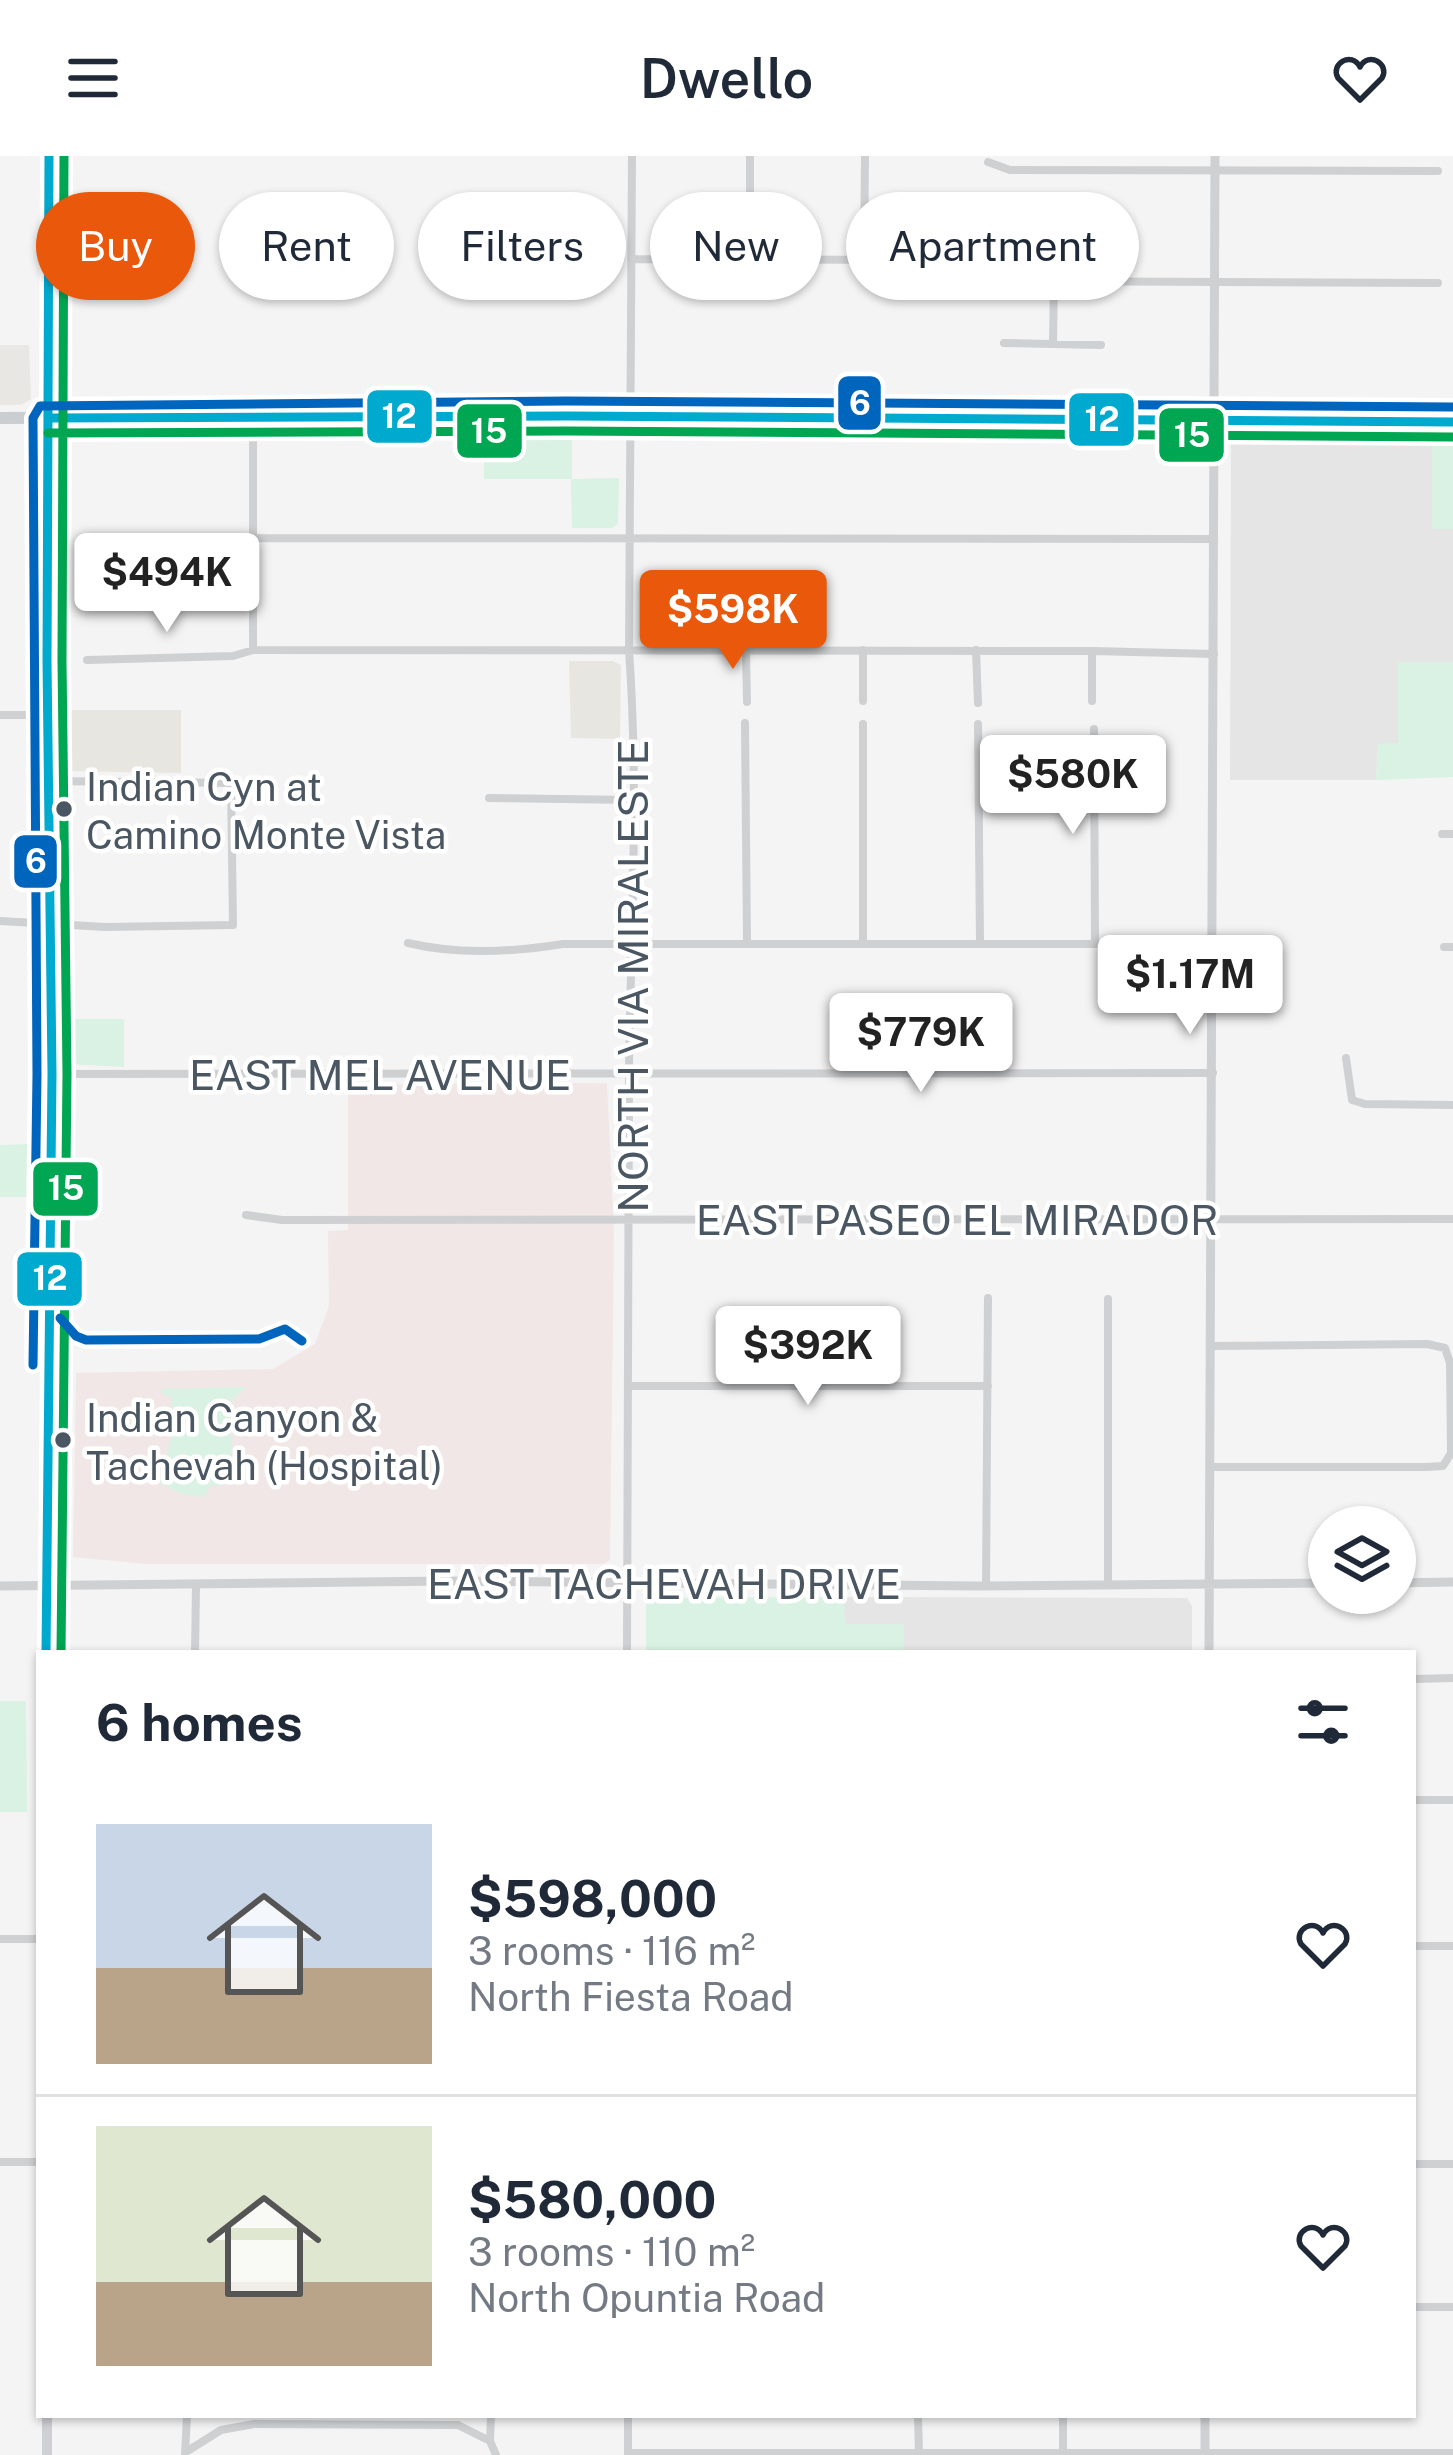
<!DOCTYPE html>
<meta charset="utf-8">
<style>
body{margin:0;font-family:"Public Sans",sans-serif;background:#f2f2f3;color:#1f2937;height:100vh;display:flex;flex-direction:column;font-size:45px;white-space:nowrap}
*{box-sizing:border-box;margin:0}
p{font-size:39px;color:#747a83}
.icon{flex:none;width:66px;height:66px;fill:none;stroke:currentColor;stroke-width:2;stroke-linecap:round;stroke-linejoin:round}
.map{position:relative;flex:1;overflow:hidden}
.sheet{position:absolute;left:36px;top:1494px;width:1380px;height:768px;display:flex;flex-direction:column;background:#fff;border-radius:0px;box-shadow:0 3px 9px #0004}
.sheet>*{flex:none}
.top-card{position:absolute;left:36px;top:36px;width:1383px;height:108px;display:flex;gap:24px}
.buttons{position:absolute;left:1308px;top:1350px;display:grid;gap:24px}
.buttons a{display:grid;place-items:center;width:108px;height:108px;border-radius:50%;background:#fff;box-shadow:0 3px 9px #0004;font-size:60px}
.price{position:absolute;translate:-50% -102px;padding:0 27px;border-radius:12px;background:#fff;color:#222;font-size:39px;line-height:78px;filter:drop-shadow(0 3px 6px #0008)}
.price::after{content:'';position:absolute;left:50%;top:72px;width:36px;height:27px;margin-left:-18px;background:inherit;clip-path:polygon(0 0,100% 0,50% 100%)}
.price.active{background:#ea580c;color:#fff}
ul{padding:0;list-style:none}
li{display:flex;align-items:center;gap:36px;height:300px;padding:0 60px}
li+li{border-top:3px solid #e0e1e3}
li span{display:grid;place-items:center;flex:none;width:336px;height:240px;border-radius:0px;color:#555}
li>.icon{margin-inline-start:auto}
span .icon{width:144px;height:144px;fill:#fffc;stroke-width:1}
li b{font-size:51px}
h2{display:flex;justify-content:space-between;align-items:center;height:144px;padding:0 60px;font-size:51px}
.pill{padding:0 42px;border-radius:54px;background:#fff;box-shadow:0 3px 9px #0004;font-size:42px;line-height:108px}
.pill.active{background:#ea580c;color:#fff}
header{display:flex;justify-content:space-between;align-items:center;height:156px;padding:0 60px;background:#fff;font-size:54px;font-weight:600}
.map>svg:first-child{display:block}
</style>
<header><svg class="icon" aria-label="menu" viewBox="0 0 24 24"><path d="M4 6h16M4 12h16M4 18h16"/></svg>Dwello<svg class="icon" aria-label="heart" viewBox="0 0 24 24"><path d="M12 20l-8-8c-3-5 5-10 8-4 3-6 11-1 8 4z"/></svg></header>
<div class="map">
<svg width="1453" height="2299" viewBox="0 0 1453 2299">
<rect width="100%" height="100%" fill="#f4f4f4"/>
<path fill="#e8e7e3" d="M0,189H29L31,243L21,249H0Z"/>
<path fill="#e6e5e6" d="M1231,282L1432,283V373H1453V506H1398V588H1378L1376,624H1230Z
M821,1441L1187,1442L1192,1450V1497H821Z"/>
<path fill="#f1e7e6" d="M607,927L614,1077L610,1404L603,1408H146L73,1401L76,1217L273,1213L315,1188L329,1150L328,1075L348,1074V929Z"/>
<path fill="#d9f2e3" d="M484,277H572V323L619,322L618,368L612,372H572L571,323H484Z
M1432,283H1453V373H1432Z
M1398,506H1453V621L1376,624L1378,588L1398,587Z
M68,863H124V911L68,908Z
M30,988V1041H0V989Z
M247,1231L225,1250L231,1256V1310L225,1313L231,1318V1328L210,1330L204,1341L182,1338L159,1327L174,1273L171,1241L162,1238L161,1233Z
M821,1441L844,1444L845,1468H904V1495L926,1497H646V1448L651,1442Z
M0,1545H26L27,1656H0Z"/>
<path fill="#e7e6e1" d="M569,505H613L621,509L620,583L571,582Z
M60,554H181V617L67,615L60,606Z"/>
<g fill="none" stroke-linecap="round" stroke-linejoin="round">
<path stroke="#ced0d2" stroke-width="8" d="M988,6L1010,14L1438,15
M631,103L930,104L1017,125L1438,127
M750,103V0
M864,103L865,0
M1004,187L1101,189
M1053,188L1054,125
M253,261V494
M253,382L1213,383
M863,494V545
M976,494L978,547
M746,495L747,546
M1092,495V545
M87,504L233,500L253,494L1092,495L1214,498
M0,559H47
M745,567L747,787
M863,568V787
M978,568L980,788
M1094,573L1095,788
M489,642L633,644
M1442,678H1453
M0,765L105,771L233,769L231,627L49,625
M408,787C458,799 513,796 563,788H1213
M1444,791H1453
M1346,902L1352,944L1365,948L1453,949
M52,918L1213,917
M246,1059L282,1064L1453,1063
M629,1230H988
M1210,1311H1426L1443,1310L1451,1297L1450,1207L1445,1192L1427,1188L1211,1190
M1108,1429V1143
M986,1430L988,1142
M195,1497L196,1430
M627,1497C626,1303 627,1108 629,913C631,774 639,634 629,494L632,0
M1413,1523L1453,1522
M1413,1644H1453
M0,1783H39
M1413,1790H1453
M0,2006H39
M1413,2008H1453
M1413,2151H1453
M491,2259L490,2285L496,2299
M628,2259V2299
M918,2259L919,2297
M186,2296L221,2274L254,2268L458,2269L490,2285
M628,2297H1453
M1063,2298V2259
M185,2299L187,2259"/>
<path stroke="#ced0d2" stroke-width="9" d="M1395,1427L1453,1426
M0,1430L446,1425L978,1430L1329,1427
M1209,1497L1215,0
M1205,2299V2259"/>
<path stroke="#ced0d4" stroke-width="10" d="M46,1497L52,918L47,505L49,0
M47,2259V2299"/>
<path stroke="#caced1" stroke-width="12" d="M0,262L567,260L1453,266"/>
<defs>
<path id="bus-1" d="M48,262L567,260L1453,266
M46,1497L52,918L47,505L49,0"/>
<path id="bus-2" d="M48,277L567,275L1453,281
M61,1497L67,918L62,505L64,0"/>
<path id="bus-3" d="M60,1162L76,1180L86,1184L259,1183L285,1173L302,1185
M33,1209L37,918L33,262L40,250L567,245L1453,251"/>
</defs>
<use href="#bus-1" stroke="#fff" stroke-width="18"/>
<use href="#bus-2" stroke="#fff" stroke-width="18"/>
<use href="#bus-3" stroke="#fff" stroke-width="18"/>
<use href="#bus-1" stroke="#00a9ce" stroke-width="9"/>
<use href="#bus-2" stroke="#00a651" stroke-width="9"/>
<use href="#bus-3" stroke="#0065bd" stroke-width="9"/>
</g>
<g fill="#4a5661" stroke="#fff" stroke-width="4.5">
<circle cx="64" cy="653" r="10"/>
<circle cx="63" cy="1284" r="10"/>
</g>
<g text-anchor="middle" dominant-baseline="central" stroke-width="9" stroke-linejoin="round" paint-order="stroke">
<g font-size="39" fill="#4a5661" stroke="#fff" text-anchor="start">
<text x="86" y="631">Indian Cyn at<tspan x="86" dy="48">Camino Monte Vista</tspan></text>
<text x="86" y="1262">Indian Canyon &amp;<tspan x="86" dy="48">Tachevah (Hospital)</tspan></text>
</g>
<g font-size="42" fill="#4a5661" stroke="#fff">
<text transform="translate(632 820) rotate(-90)">NORTH VIA MIRALESTE</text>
<text x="380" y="918">EAST MEL AVENUE</text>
<text x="957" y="1063">EAST PASEO EL MIRADOR</text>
<text x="664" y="1427">EAST TACHEVAH DRIVE</text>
</g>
</g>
<g stroke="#fff" stroke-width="4.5">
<rect x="836" y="218" width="47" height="58" rx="12" fill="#0065bd"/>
<rect x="365" y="232" width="69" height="57" rx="12" fill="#00a9ce"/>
<rect x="1067" y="235" width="69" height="57" rx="12" fill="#00a9ce"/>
<rect x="455" y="246" width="69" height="58" rx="12" fill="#00a651"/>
<rect x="1157" y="250" width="69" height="58" rx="12" fill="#00a651"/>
<rect x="12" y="677" width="47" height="57" rx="12" fill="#0065bd"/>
<rect x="31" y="1004" width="69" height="58" rx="12" fill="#00a651"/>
<rect x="15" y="1094" width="69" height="58" rx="12" fill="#00a9ce"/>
</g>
<g font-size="33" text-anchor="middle" font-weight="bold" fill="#fff">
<text x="860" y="259">6</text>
<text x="399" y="272">12</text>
<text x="1102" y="275">12</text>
<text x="489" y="287">15</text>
<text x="1192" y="291">15</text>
<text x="36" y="717">6</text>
<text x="66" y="1044">15</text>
<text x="50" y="1134">12</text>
</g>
</svg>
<div class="buttons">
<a><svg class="icon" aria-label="layers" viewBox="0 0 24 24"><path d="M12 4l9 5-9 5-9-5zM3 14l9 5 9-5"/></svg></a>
</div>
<b class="price" style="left:167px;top:479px">$494K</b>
<b class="price active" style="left:733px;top:516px">$598K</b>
<b class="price" style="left:1073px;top:681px">$580K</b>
<b class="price" style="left:1190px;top:881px">$1.17M</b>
<b class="price" style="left:921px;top:939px">$779K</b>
<b class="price" style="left:808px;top:1252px">$392K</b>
<div class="top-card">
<a class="pill active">Buy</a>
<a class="pill">Rent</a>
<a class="pill">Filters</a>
<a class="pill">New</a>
<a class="pill">Apartment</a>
</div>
<section class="sheet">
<h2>6 homes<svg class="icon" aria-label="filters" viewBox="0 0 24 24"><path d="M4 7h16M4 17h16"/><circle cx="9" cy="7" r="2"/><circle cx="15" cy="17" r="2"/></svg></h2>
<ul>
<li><span style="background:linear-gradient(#c9d6e8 60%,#b9a48a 0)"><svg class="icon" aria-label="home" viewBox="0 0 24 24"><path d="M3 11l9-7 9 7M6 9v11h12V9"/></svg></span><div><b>$598,000</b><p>3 rooms · 116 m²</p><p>North Fiesta Road</p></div><svg class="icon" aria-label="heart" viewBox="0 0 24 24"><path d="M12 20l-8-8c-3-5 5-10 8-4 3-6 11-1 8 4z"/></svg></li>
<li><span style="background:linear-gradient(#dfe7d0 65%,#b9a48a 0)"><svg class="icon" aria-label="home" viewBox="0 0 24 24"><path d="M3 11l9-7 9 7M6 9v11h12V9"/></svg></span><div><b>$580,000</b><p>3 rooms · 110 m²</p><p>North Opuntia Road</p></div><svg class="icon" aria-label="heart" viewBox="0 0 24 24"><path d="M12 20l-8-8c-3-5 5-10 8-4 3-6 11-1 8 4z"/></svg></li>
</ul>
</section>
</div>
